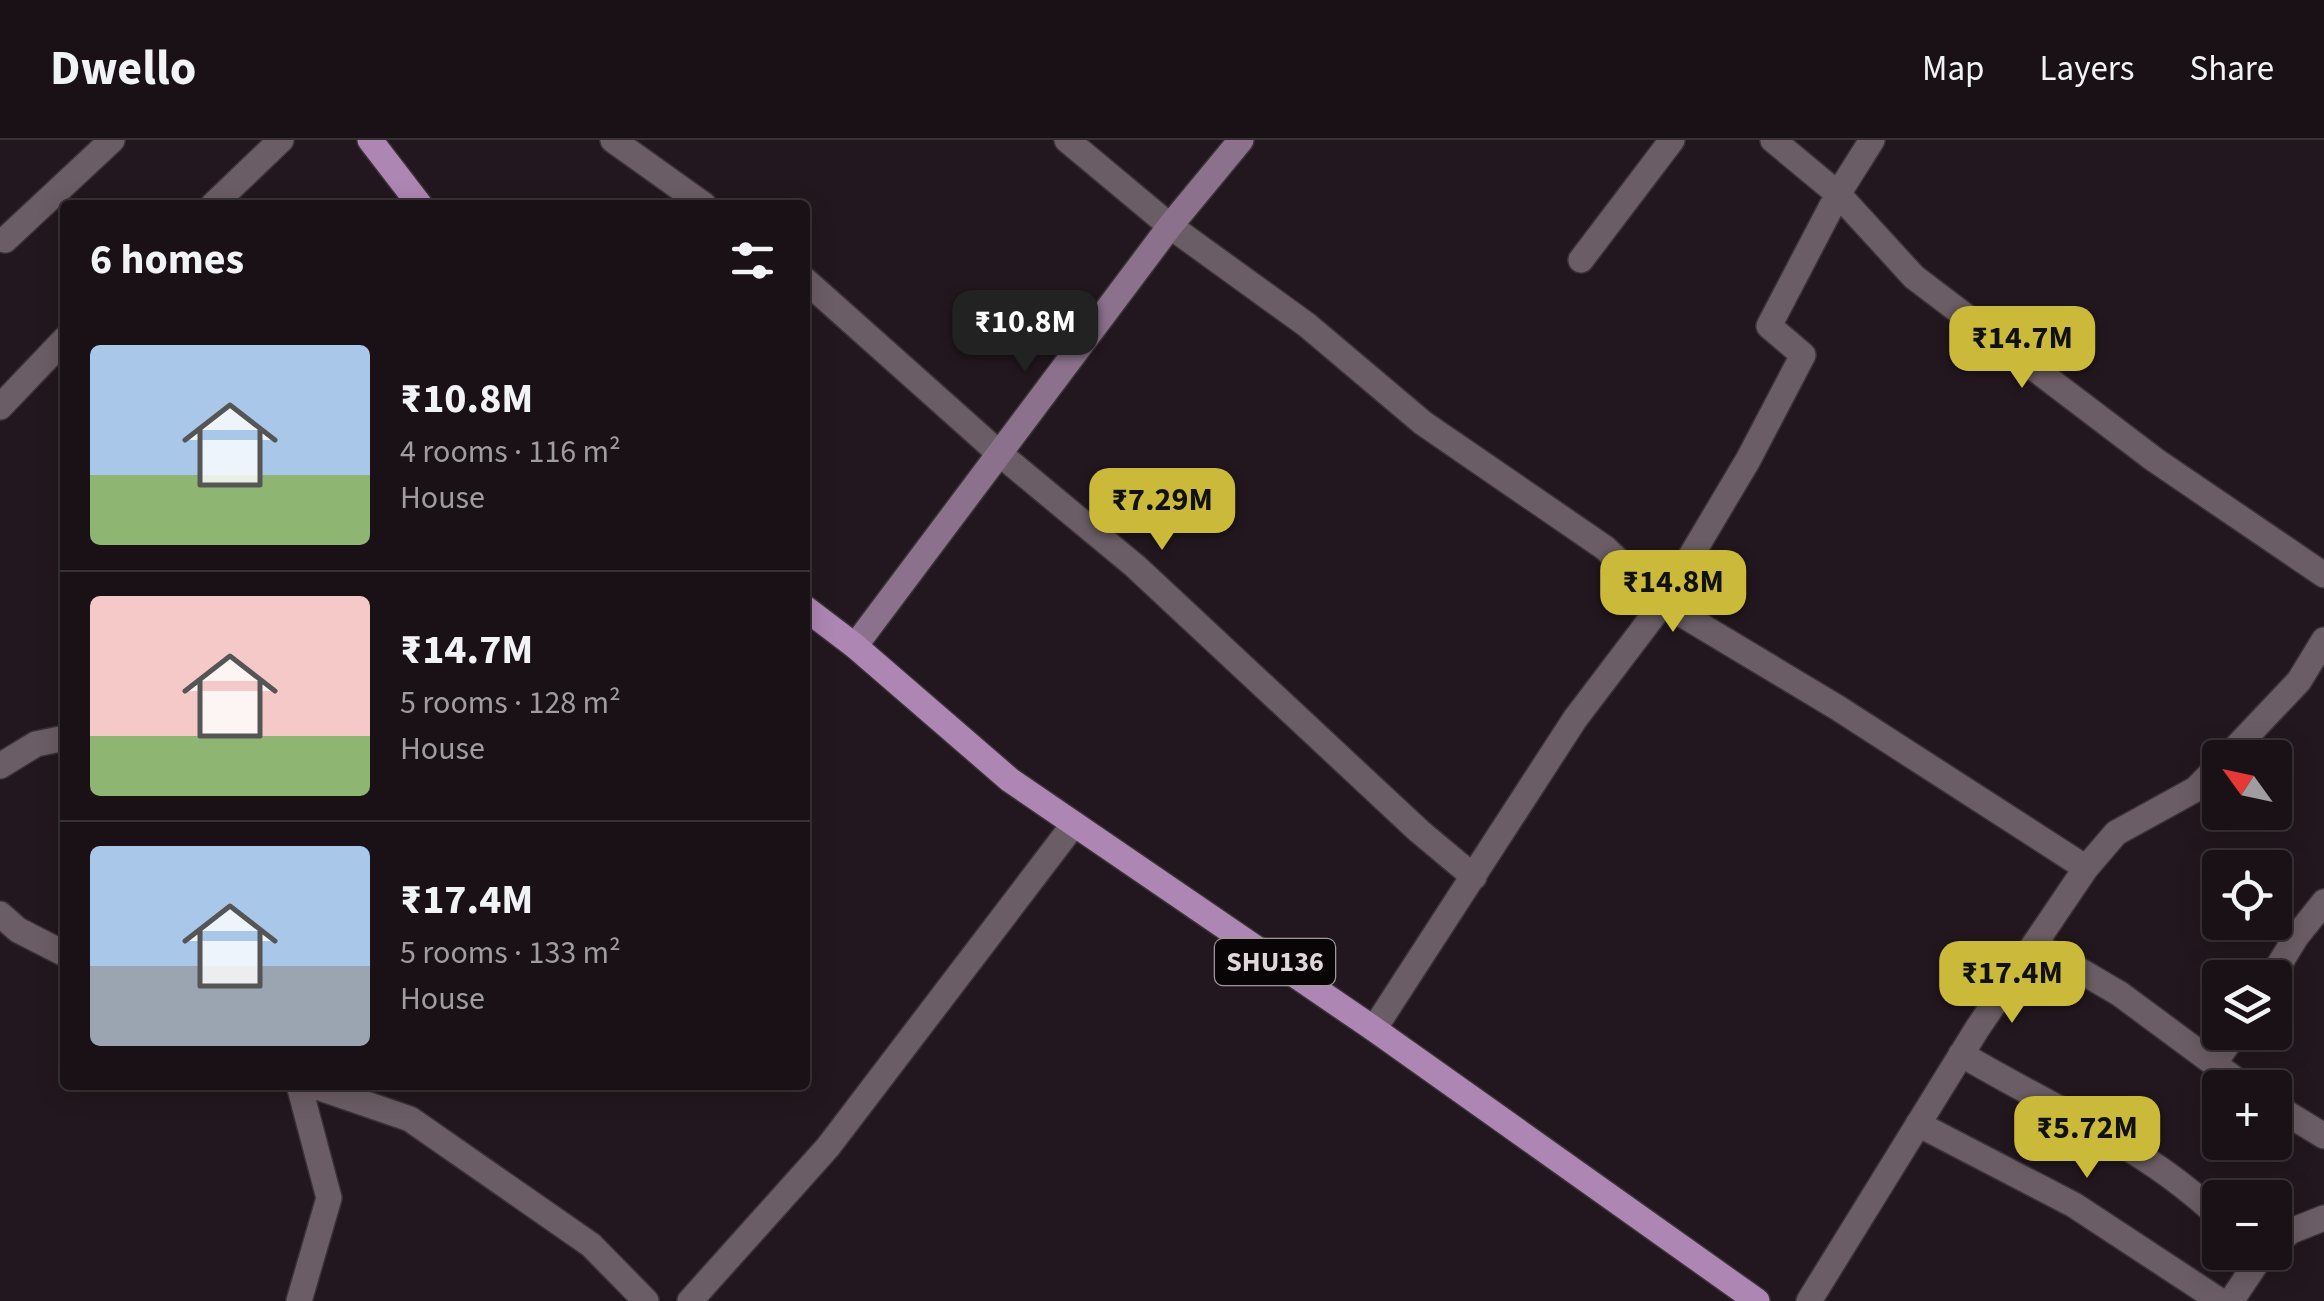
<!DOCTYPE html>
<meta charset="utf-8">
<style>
body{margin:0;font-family:"Source Sans 3",sans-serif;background:#231a1f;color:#f1f3f6;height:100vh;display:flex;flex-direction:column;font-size:38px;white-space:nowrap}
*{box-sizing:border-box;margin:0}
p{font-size:32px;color:#9f9da1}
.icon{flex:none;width:55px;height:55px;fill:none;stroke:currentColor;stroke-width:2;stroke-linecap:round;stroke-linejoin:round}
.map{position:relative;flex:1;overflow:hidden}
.sheet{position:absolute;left:60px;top:60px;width:750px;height:890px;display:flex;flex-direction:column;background:#1a1116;border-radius:10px;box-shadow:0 5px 25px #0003,0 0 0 2px #383135}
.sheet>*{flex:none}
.needle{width:65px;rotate:303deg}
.tools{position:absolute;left:2202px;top:600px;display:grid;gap:20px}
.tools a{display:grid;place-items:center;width:90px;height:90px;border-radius:10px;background:#1a1116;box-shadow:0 5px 25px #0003,0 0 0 2px #383135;font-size:50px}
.price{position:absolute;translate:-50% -85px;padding:0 22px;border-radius:20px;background:#cbba39;color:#111;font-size:32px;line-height:65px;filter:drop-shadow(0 2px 5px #0008)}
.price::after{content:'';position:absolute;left:50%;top:60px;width:30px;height:22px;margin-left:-15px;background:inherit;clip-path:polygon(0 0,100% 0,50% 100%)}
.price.selected{background:#222;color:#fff}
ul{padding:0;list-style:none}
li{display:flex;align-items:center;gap:30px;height:250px;padding:0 30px}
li+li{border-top:2px solid #383135}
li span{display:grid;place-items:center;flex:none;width:280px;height:200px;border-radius:10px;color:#555}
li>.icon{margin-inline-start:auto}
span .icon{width:120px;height:120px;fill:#fffc;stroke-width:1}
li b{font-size:42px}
h2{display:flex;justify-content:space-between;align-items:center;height:120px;padding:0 30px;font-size:42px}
header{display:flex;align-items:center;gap:60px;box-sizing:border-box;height:140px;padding:0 50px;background:#1a1116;border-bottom:2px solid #383135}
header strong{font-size:48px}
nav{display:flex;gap:55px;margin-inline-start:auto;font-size:35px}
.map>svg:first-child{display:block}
</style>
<header>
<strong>Dwello</strong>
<nav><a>Map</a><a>Layers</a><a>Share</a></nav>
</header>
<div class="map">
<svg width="2324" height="1161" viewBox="0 0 2324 1161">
<rect width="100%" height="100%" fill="#22171e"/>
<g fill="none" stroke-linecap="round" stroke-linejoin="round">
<defs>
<path id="street" d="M613,0L704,65
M1067,0L1170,86L1307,185L1423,283L1605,408L1663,463L1838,568L2086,728
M1773,0L1838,54L1914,137L2155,320L2324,435
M213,65L281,0
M5,100L112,0
M1581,120L1672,0
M805,140L1000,314L1135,426L1419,691L1474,737
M0,267L65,199
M2226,618L2299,541L2324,500
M0,626L36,604L65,598
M0,774L18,790L65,814
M2035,804L2120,854L2247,948
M2271,838L2296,797L2324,762
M1374,889L1575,579L1663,463L1748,320L1803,215L1769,186L1838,54L1872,0
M1961,914C2048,966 2147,1007 2220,1078
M2214,924L2236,892
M299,945L329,1058L299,1161
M311,945L410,979L591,1105L646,1161
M2275,966L2324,996
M1918,984L2074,1065L2220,1161
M2275,1104L2291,1091L2324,1078
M690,1161L828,1007L1074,684
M1809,1161L1977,889L2086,728L2116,693L2196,649L2220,624
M2231,1161L2264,1112"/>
<path id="secondary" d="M855,506L1170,86L1241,0"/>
<path id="primary" d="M370,0L420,65
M805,468L855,506L1010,640L1374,889L1757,1161"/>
</defs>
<use href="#street" stroke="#393236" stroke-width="28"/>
<use href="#secondary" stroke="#393236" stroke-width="28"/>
<use href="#primary" stroke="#393236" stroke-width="28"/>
<use href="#street" stroke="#6b5d65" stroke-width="25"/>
<use href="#secondary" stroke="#8c718c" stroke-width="25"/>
<use href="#primary" stroke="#ae86b3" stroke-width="25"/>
</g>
<g text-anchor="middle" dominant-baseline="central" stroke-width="9" stroke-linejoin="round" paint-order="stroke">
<rect fill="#090507" stroke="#9e979b" stroke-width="2.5" x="1215" y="799" width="120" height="46" rx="8"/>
<g font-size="28" font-weight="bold" fill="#ded6da">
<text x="1275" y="822">SHU136</text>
</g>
</g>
</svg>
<div class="tools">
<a><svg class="needle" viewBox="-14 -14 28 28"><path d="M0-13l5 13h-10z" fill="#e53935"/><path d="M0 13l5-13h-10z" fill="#9f9da1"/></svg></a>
<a><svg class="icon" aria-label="locate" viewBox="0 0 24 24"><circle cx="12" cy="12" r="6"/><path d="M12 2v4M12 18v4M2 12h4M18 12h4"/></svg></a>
<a><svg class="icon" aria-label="layers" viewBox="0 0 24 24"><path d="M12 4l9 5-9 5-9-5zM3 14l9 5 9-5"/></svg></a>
<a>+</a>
<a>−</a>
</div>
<b class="price selected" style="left:1025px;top:235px">₹10.8M</b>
<b class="price" style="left:2022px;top:251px">₹14.7M</b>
<b class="price" style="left:1162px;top:413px">₹7.29M</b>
<b class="price" style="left:1673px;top:495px">₹14.8M</b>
<b class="price" style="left:2012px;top:886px">₹17.4M</b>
<b class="price" style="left:2087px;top:1041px">₹5.72M</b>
<section class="sheet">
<h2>6 homes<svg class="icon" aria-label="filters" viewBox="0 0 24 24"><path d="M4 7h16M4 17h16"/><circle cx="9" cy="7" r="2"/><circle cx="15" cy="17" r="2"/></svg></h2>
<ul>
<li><span style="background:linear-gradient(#a9c7e8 65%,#8fb573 0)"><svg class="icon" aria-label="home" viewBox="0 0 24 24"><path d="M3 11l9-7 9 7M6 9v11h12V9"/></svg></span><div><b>₹10.8M</b><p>4 rooms · 116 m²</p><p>House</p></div></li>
<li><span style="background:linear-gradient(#f6c9c9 70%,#8fb573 0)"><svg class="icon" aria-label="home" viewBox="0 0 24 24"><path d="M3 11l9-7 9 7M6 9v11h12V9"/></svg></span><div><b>₹14.7M</b><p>5 rooms · 128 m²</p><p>House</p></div></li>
<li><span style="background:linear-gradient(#a9c7e8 60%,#9aa5b1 0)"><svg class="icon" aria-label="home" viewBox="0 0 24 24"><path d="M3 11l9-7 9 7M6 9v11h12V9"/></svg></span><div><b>₹17.4M</b><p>5 rooms · 133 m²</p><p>House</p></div></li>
</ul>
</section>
</div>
